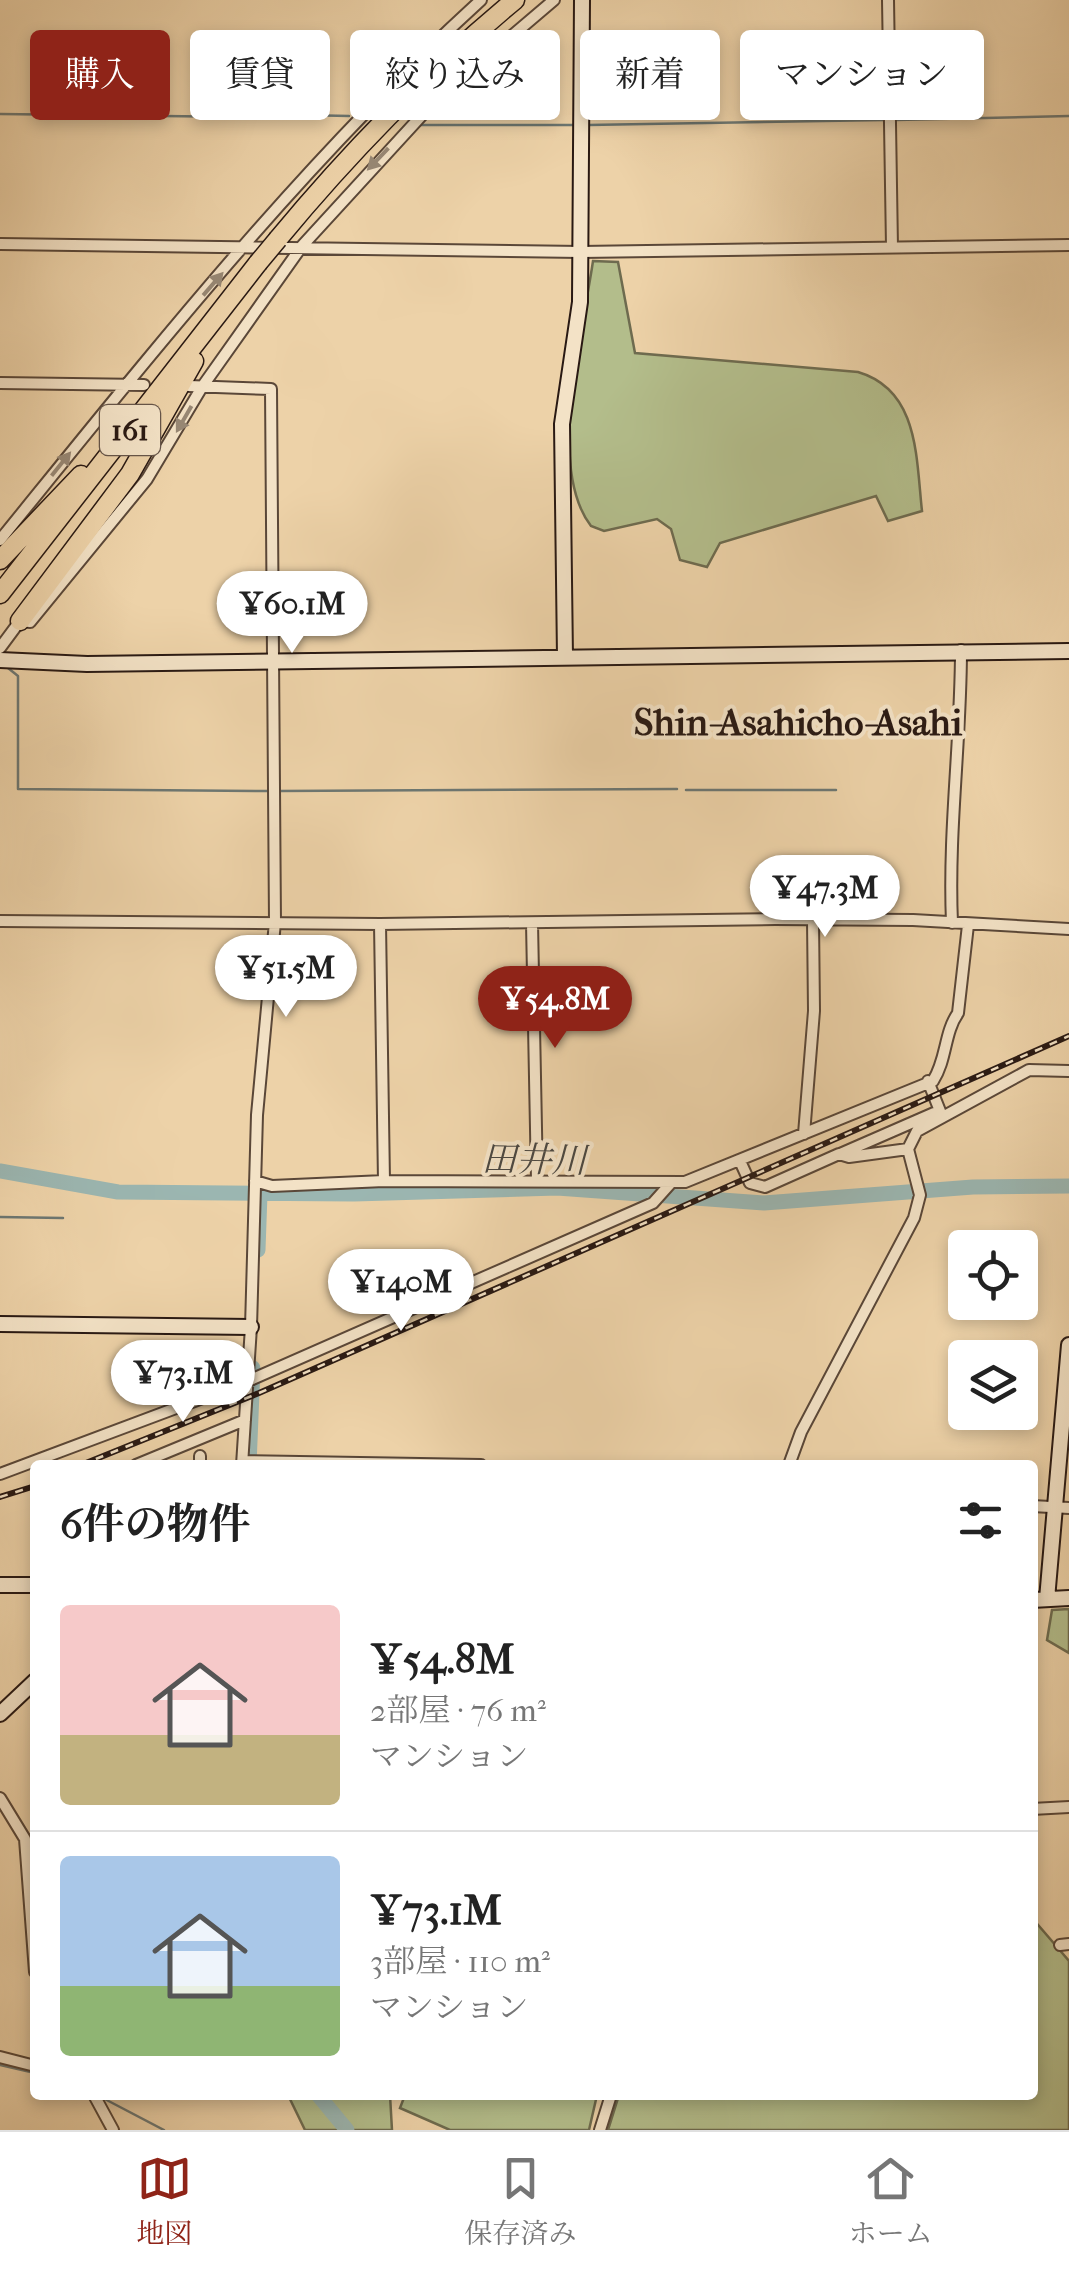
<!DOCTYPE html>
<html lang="ja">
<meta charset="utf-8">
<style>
body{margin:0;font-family:"IM FELL French Canon","Noto Serif JP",serif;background:#f6f6f6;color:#222;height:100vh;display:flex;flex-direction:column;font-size:38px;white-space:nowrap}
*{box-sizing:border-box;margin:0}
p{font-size:32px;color:#767676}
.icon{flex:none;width:55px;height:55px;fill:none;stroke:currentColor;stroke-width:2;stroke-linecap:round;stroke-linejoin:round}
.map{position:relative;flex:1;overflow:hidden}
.details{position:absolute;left:30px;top:1460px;width:1008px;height:640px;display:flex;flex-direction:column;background:#fff;border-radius:10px;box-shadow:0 5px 15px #0003}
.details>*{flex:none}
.banner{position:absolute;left:30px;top:30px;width:1010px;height:90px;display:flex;gap:20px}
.controls{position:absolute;left:948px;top:1230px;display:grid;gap:20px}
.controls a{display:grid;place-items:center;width:90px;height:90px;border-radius:10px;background:#fff;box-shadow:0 5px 15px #0003;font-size:50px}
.price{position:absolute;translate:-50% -85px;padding:0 22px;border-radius:35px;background:#fff;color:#222;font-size:32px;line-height:65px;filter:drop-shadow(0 2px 5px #0008)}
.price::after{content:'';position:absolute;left:50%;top:60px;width:30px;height:22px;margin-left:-15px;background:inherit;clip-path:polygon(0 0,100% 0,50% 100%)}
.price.selected{background:#8f2418;color:#fff}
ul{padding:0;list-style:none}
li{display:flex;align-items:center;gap:30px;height:250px;padding:0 30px}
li+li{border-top:2px solid #e0e0e0}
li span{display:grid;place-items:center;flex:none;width:280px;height:200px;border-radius:10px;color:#555}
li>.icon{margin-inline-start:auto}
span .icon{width:120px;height:120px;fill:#fffc;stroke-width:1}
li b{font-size:42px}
h2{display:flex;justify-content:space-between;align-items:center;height:120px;padding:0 30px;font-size:42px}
.chip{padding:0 35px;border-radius:10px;background:#fff;box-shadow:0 5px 15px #0003;font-size:35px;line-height:90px}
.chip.selected{background:#8f2418;color:#fff}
.tab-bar{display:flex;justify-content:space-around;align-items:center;height:140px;border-top:2px solid #e0e0e0;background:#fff;font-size:28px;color:#767676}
.tab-bar a{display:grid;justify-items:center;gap:5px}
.tab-bar .selected{color:#8f2418}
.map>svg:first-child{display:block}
</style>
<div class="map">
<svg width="1069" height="2130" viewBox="0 0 1069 2130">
<rect width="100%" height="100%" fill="#edd2a8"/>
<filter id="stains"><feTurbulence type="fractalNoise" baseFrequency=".002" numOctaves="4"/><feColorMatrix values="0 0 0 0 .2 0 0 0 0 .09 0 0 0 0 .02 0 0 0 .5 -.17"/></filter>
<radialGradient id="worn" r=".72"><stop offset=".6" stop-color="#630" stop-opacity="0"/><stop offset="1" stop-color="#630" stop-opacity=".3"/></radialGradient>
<path fill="#b3bd8b" stroke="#6e6b4f" stroke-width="2.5" d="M593,261L618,262L635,353L858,372C919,390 916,457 922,511L888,521L876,496L720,543L707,567L680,560L671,529L657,519L604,531L591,526C546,468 583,331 593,261Z
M1069,1609V1653L1047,1640L1052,1610Z
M1033,1919L1069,1961V2130H608L619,2095H1032Z
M288,2095H390L392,2130H305Z
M405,2095H597L589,2130H450L400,2108Z"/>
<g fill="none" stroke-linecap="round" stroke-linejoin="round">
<path stroke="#6d7772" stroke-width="2.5" d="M0,114L244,117
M250,114L349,116
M896,120L1069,116
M419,125H575
M588,125L885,120
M8,668L18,676V789L268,791
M686,790H836
M279,791L677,789
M0,1217L63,1218
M0,2065L35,2073
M99,2096L164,2130"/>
<path stroke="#9bb6b1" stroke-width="15" d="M0,1171L118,1192L354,1194L557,1188L764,1203L973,1187L1069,1186
M258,1250L260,1194
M249,1465L253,1368
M318,2095L347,2130"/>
<defs>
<path id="street" d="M888,0L892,247
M0,244L581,252L1069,245
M0,383L144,385
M189,386L271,389L275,922L257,1115L251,1327L242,1465
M0,540C152,353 302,163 481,0
M0,648L20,621L30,622L147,479L202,387L302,246L434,102L554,0
M0,921L380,924L775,919L913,920L1069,929
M532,923L537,1180
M952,923C948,831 961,741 961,650
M380,924L384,1181
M804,1134L814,1011L813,920
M840,1154L934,1113L942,1116L928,1081
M740,1161L750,1183L765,1187L839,1154L849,1157L908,1149
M255,1181L272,1186L384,1181L685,1182L933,1081C947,1059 944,1033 958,1013L968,925
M242,1461L481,1465
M136,1465L245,1420
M200,1465V1456
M789,1465L801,1432L914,1218L920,1195L908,1149L917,1131L1029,1070L1069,1071
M0,1474L248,1381L653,1203L670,1184
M1032,1506L1069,1508
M0,1798L25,1839L35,1972
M1032,1809L1069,1807
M1060,1945L1069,1944
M0,2057L35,2066
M94,2095L113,2130
M600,2130L611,2095"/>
<path id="secondary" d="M565,657L562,424L580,302L582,0
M0,660L87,664L1069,651
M0,1324L251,1327
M0,1585H35
M1047,1599L1069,1345
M1032,1600L1069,1598
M0,1714L35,1681"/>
<path id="highway" d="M278,239C350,152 428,72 515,0
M0,560L81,475
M0,594L258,263
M20,621L130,474L194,361"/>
</defs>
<use href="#street" stroke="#5a4738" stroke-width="14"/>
<use href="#secondary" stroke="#291913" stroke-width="18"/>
<use href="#highway" stroke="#291913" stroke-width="21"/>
<use href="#street" stroke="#f3e2c6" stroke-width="10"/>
<use href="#secondary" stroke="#f3e2c6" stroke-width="14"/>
<use href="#highway" stroke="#edd2a8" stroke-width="18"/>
<defs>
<path id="rail" d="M81,1465L259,1393L1069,1036
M0,1497L35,1486"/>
</defs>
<use href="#rail" stroke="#291913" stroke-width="6"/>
<use href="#rail" stroke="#f3e2c6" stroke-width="2.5" stroke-dasharray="8" stroke-linecap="butt"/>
<defs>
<path id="highway-bridge" d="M258,263L278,239"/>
</defs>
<use href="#highway-bridge" stroke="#291913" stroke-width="21" stroke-linecap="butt"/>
<use href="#highway-bridge" stroke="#edd2a8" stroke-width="18"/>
</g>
<defs><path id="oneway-solid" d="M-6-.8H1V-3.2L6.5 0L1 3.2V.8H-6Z" transform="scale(2.5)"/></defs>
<g fill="#988875">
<use href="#oneway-solid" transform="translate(378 159) rotate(134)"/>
<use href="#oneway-solid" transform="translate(213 284) rotate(-49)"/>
<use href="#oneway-solid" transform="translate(184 419) rotate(120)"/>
<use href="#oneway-solid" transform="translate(61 464) rotate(-51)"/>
</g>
<g text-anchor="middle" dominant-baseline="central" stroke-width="8" stroke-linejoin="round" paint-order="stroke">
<rect fill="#f3e2c6" stroke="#665549" stroke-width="2.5" x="100" y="405" width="60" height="50" rx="8"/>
<g font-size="30" font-weight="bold" fill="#291913">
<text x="130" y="430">161</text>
</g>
<g font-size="35" font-style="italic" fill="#4b4842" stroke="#f3e2c6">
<text transform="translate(534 1160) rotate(1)">田井川</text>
</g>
<g font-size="38" font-weight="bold" fill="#291913" stroke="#f3e2c6">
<text x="798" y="722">Shin-Asahicho-Asahi</text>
</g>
</g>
<rect width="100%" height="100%" filter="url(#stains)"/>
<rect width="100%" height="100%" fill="url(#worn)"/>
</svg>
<div class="controls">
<a><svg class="icon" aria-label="locate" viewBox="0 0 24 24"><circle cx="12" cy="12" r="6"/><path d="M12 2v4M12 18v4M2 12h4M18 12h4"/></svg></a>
<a><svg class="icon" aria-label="layers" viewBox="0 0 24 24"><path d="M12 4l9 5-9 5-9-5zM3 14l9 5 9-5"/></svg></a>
</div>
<b class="price" style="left:292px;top:656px">¥60.1M</b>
<b class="price" style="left:825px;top:940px">¥47.3M</b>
<b class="price" style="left:286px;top:1020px">¥51.5M</b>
<b class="price selected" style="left:555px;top:1051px">¥54.8M</b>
<b class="price" style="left:401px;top:1334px">¥140M</b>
<b class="price" style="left:183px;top:1425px">¥73.1M</b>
<div class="banner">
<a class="chip selected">購入</a>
<a class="chip">賃貸</a>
<a class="chip">絞り込み</a>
<a class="chip">新着</a>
<a class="chip">マンション</a>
</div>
<section class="details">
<h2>6件の物件<svg class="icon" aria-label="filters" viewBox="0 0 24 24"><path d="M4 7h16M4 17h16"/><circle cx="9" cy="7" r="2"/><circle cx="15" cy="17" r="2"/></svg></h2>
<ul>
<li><span style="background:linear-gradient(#f6c9c9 65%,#c2b280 0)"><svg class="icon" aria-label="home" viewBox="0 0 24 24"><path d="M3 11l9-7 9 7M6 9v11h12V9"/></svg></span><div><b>¥54.8M</b><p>2部屋 · 76 m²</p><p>マンション</p></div></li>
<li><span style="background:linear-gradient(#a9c7e8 65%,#8fb573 0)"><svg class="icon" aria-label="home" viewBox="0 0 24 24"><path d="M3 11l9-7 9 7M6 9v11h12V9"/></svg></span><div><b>¥73.1M</b><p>3部屋 · 110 m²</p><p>マンション</p></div></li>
</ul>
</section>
</div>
<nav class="tab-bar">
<a class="selected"><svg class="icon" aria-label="map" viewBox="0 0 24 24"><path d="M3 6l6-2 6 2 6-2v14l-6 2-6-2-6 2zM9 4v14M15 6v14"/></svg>地図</a>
<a><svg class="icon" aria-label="saved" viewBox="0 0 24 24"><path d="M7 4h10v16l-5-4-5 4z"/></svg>保存済み</a>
<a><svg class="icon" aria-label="home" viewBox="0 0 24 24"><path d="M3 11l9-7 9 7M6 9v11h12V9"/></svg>ホーム</a>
</nav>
